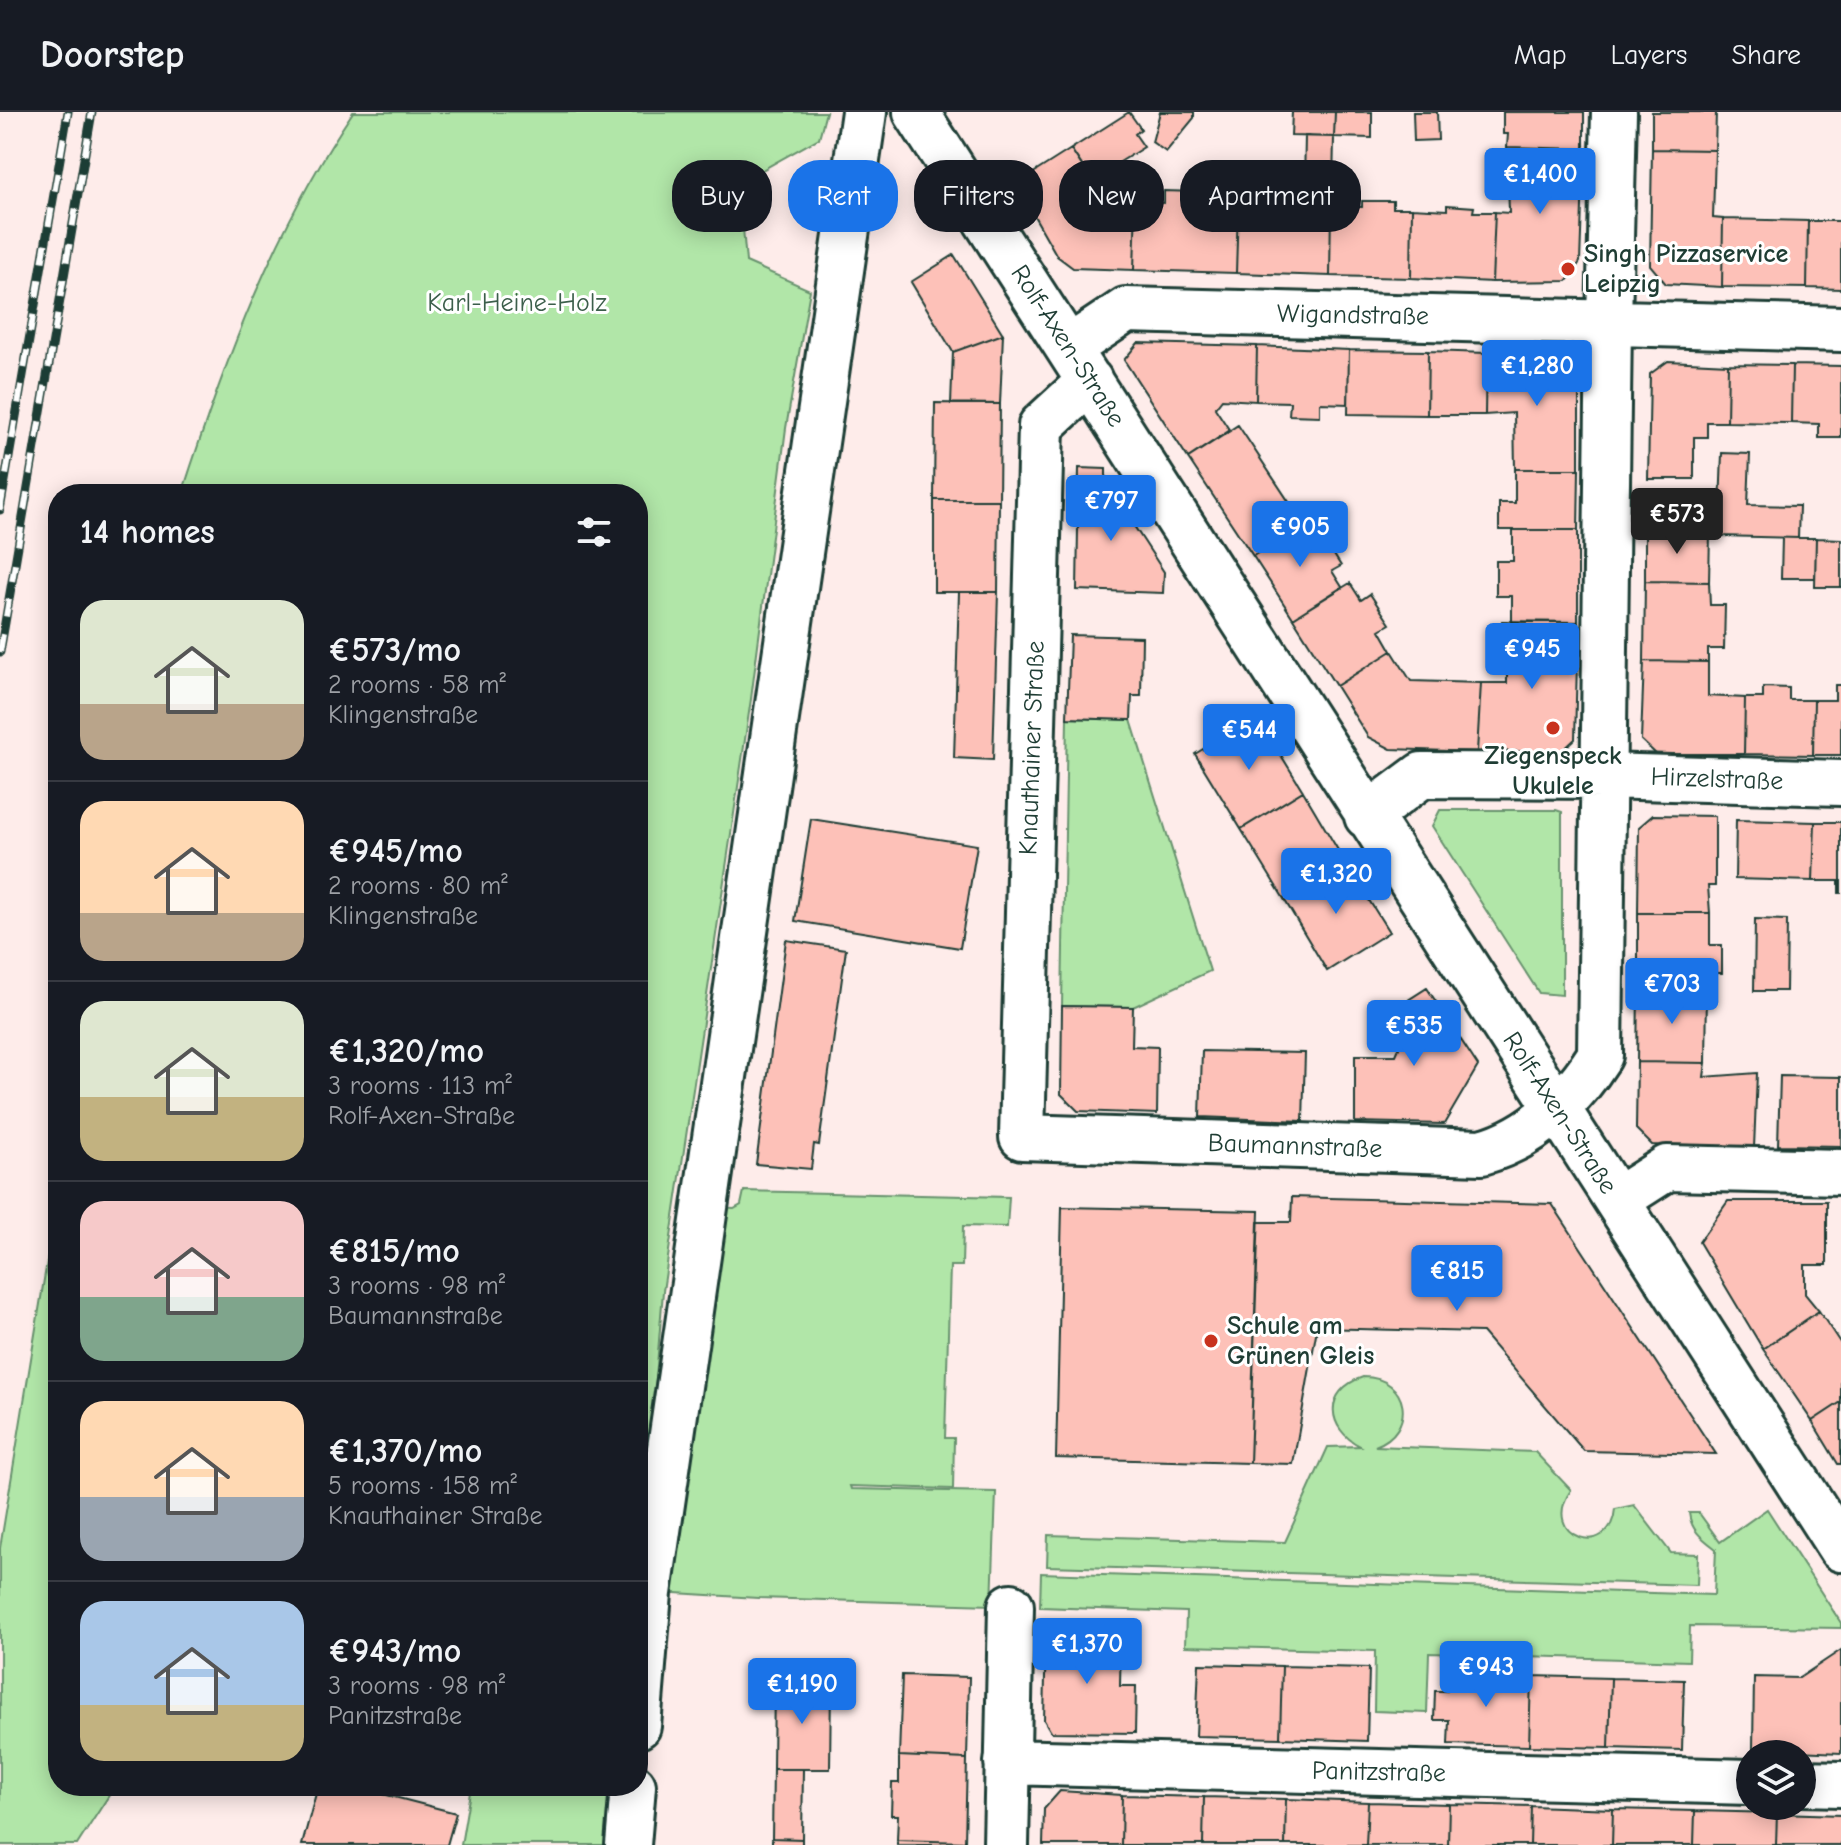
<!DOCTYPE html>
<meta charset="utf-8">
<style>
body{margin:0;font-family:"Comic Neue",sans-serif;background:#20242c;color:#f1f3f6;height:100vh;display:flex;flex-direction:column;font-size:30px;white-space:nowrap}
*{box-sizing:border-box;margin:0}
p{font-size:26px;color:#9ea1a6}
.icon{flex:none;width:44px;height:44px;fill:none;stroke:currentColor;stroke-width:2;stroke-linecap:round;stroke-linejoin:round}
.map{position:relative;flex:1;overflow:hidden}
.details{position:absolute;left:48px;top:372px;width:600px;height:1312px;display:flex;flex-direction:column;background:#171b24;border-radius:32px;box-shadow:0 4px 20px #0003}
.details>*{flex:none}
.banner{position:absolute;left:672px;top:48px;width:760px;height:72px;display:flex;gap:16px}
.fabs{position:absolute;left:1736px;top:1628px;display:grid;gap:16px}
.fabs a{display:grid;place-items:center;width:80px;height:80px;border-radius:50%;background:#171b24;box-shadow:0 4px 20px #0003;font-size:40px}
.price{position:absolute;translate:-50% -68px;padding:0 18px;border-radius:8px;background:#1a73e8;color:#fff;font-size:26px;line-height:52px;filter:drop-shadow(0 2px 4px #0008)}
.price::after{content:'';position:absolute;left:50%;top:48px;width:24px;height:18px;margin-left:-12px;background:inherit;clip-path:polygon(0 0,100% 0,50% 100%)}
.price.current{background:#222;color:#fff}
ul{padding:0;list-style:none}
li{display:flex;align-items:center;gap:24px;height:200px;padding:0 32px}
li+li{border-top:2px solid #363941}
li span{display:grid;place-items:center;flex:none;width:224px;height:160px;border-radius:24px;color:#555}
li>.icon{margin-inline-start:auto}
span .icon{width:96px;height:96px;fill:#fffc;stroke-width:1}
li b{font-size:34px}
h2{display:flex;justify-content:space-between;align-items:center;height:96px;padding:0 32px;font-size:34px}
.chip{padding:0 28px;border-radius:32px;background:#171b24;box-shadow:0 4px 20px #0003;font-size:28px;line-height:72px}
.chip.current{background:#1a73e8;color:#fff}
header{display:flex;align-items:center;gap:48px;box-sizing:border-box;height:112px;padding:0 40px;background:#171b24;border-bottom:2px solid #363941}
header strong{font-size:38px}
nav{display:flex;gap:44px;margin-inline-start:auto;font-size:28px}
.map>svg:first-child{display:block}
</style>
<header>
<strong>Doorstep</strong>
<nav><a>Map</a><a>Layers</a><a>Share</a></nav>
</header>
<div class="map">
<svg width="1841" height="1733" viewBox="0 0 1841 1733">
<rect width="100%" height="100%" fill="#feecea"/>
<filter id="ink" filterUnits="userSpaceOnUse"><feTurbulence type="fractalNoise" baseFrequency=".0125" numOctaves="2"/><feDisplacementMap in="SourceGraphic" scale="16" xChannelSelector="R" yChannelSelector="G"/><feConvolveMatrix kernelMatrix="1 2 1 2 8 2 1 2 1" color-interpolation-filters="sRGB"/></filter>
<g filter="url(#ink)">
<path fill="#b1e6a8" stroke="#68926e" stroke-width="2" d="M353,0H826L819,26L739,71L746,150L810,178L786,316L751,587L663,1179L638,1489V382H182C225,248 274,117 353,0Z
M1067,606L1131,608L1210,859L1133,895L1062,894Z
M1440,698H1556L1562,700V883L1539,881L1432,714Z
M744,1079L1009,1085L1007,1115L963,1114L962,1154H950L945,1326H954L953,1377L850,1374L851,1377L996,1380L992,1493L758,1486L659,1480L717,1096L734,1097L741,1093Z
M58,1082V1674H115L77,1733H0V1436Z
M1363,1265C1410,1265 1417,1319 1375,1334L1535,1340L1571,1378C1538,1426 1611,1449 1615,1397L1634,1393L1671,1441L1698,1442L1697,1473L1047,1454L1048,1423L1285,1430L1328,1335L1360,1334C1327,1317 1322,1279 1363,1265Z
M1767,1397L1841,1511V1516L1690,1514L1689,1549L1429,1541L1427,1601L1374,1599L1375,1539L1185,1534L1186,1500L1040,1495L1041,1461L1714,1483L1716,1437C1703,1427 1691,1419 1689,1401H1699L1720,1430Z
M471,1674H623L618,1733H461Z"/>
<path fill="#fdc1b8" stroke="#1f3d34" stroke-width="2" d="M1129,0L1141,17L1135,22L1144,35L1091,68L1071,37Z
M1160,0H1194V6L1166,40L1152,30Z
M1292,0H1335L1334,25L1291,24Z
M1335,0H1372V26L1334,25Z
M1413,0H1437L1438,28L1414,29Z
M1503,0H1584V37L1507,35L1508,22H1503Z
M1652,0H1716L1715,38L1652,37Z
M1305,24L1334,25L1333,74L1304,73Z
M1507,35L1584,37L1580,150L1567,169L1492,170L1495,100L1509,101Z
M1071,37L1105,88L1136,90L1134,158L1073,156L1057,144L1016,72Z
M1652,37L1715,38L1713,106L1723,107L1722,175L1666,172L1650,153Z
M1164,79L1196,80V92L1238,93L1236,161L1134,158L1136,90L1164,91Z
M1268,85H1295V94L1331,95L1330,164L1236,161L1238,93H1268Z
M1362,89H1393V96H1412L1411,166L1330,164L1331,95H1362Z
M1447,93L1474,95L1473,100H1495L1492,170L1411,166L1412,96L1447,98Z
M1723,107L1808,109L1807,176L1722,175Z
M1808,109H1841V177L1807,176Z
M954,143L1003,222L953,240L911,170Z
M1003,222L1000,292H951L953,240Z
M1138,231L1257,234L1256,289L1222,287L1215,296L1230,319L1188,346L1124,248Z
M1257,234L1349,238L1348,292L1320,291V304L1289,303L1290,290L1256,289Z
M1349,238L1428,239L1427,303L1348,302Z
M1428,239L1486,241L1485,303H1427Z
M1486,241L1564,245L1579,259V357H1515L1514,301L1485,303Z
M1668,249L1728,252L1727,310H1707V325H1694V367H1648L1650,262Z
M1728,252L1792,253L1791,311L1727,310Z
M1792,253L1841,254V326H1819V312L1791,311Z
M935,291L1000,292L999,388H934Z
M1238,313L1303,411L1253,444L1188,346Z
M1722,341L1750,342L1748,393L1799,394L1798,426L1719,424Z
M1079,356L1106,357V371L1164,460L1163,481L1077,478Z
M1515,357H1579L1578,418H1499V391H1515Z
M934,388H999L998,480H934Z
M1303,411L1312,426L1321,422L1341,454L1332,459L1342,475L1293,506L1253,444Z
M1513,418H1578V510H1512V484H1496V449H1513Z
M1645,418L1710,420L1709,470L1645,469Z
M1782,426H1816L1815,466H1781Z
M1816,426L1841,427V475H1815Z
M1645,469L1709,470L1710,493H1725L1724,537H1708V550L1644,549Z
M1350,471L1361,488L1370,482L1390,512L1380,518L1392,539L1336,574L1293,506Z
M959,480H998L993,648L954,646Z
M1502,509L1578,510L1575,627L1559,642L1477,640L1481,571H1507V562L1500,558Z
M1070,523L1142,525L1141,584H1132L1131,608L1067,606Z
M1392,539L1411,569L1481,571L1477,640L1391,637L1368,625L1336,574Z
M1644,549L1708,550V584L1745,586L1744,642H1656L1641,628Z
M1835,573H1841V643H1813L1814,588H1835Z
M1763,575L1789,576V588H1814L1813,643L1744,642L1745,586H1763Z
M1257,604L1303,679L1241,717L1195,642Z
M1303,679L1345,750L1284,787L1241,717Z
M1653,703L1715,704V774H1708L1710,801H1638L1639,715Z
M811,707L977,733L960,836L795,809Z
M1736,708L1815,710L1813,769L1735,767Z
M1815,710H1841V781H1839V769H1813Z
M1345,750L1389,820L1327,859L1284,787Z
M1638,801H1710V833H1722V861H1707V878H1638Z
M1755,807L1787,808L1786,879H1754Z
M786,828L846,837L819,1033L814,1032L811,1057L756,1052Z
M1427,876L1478,954L1444,1012L1355,1010V943H1396L1399,936L1380,906Z
M1638,878H1707L1706,951L1637,950Z
M1062,894L1133,895L1132,934L1158,935L1157,1002L1078,999L1061,982Z
M1202,939L1305,941L1303,1009L1200,1005Z
M1637,950L1706,951L1704,965L1757,961L1754,1036L1652,1033L1636,1017Z
M1780,964L1841,965V1034L1778,1033Z
M1292,1085L1552,1092L1716,1342L1584,1339L1482,1220L1317,1216L1293,1352L1250,1351L1258,1110H1291Z
M1728,1089H1827V1153H1805V1182L1819,1199L1763,1237L1699,1130Z
M1062,1095L1259,1099L1250,1351L1056,1346Z
M1819,1199L1841,1232V1290L1812,1309L1763,1237Z
M1841,1290V1352H1838L1812,1309Z
M1046,1523L1121,1524L1120,1574H1136L1135,1621L1051,1620L1044,1608Z
M1841,1538V1641L1753,1637L1754,1565L1799,1566Z
M1199,1552L1282,1554L1280,1626L1196,1624Z
M1282,1554L1369,1556L1367,1629L1280,1626Z
M1447,1562L1531,1564L1529,1634L1448,1632L1449,1608H1434L1435,1579H1447Z
M902,1563L969,1565L967,1647L899,1644Z
M1531,1564L1611,1566L1609,1636L1529,1634Z
M1611,1566L1684,1568L1682,1638L1609,1636Z
M774,1570H831L830,1657H773Z
M899,1644L967,1647L965,1730L897,1728L898,1703H891L892,1671H899Z
M773,1657H803L802,1727L772,1726Z
M318,1674H352L456,1701L447,1733H302Z
M1060,1679L1122,1683L1121,1733H1043L1044,1697Z
M1122,1683L1204,1685L1203,1733H1121Z
M1204,1685L1286,1687L1285,1733H1203Z
M1286,1687L1368,1690L1366,1733H1285Z
M1368,1690L1449,1692L1448,1733H1366Z
M1449,1692L1531,1694L1530,1733H1448Z
M1531,1694L1613,1697L1612,1733H1530Z
M1613,1697L1695,1699L1694,1733H1612Z
M1695,1699L1777,1701L1776,1733H1694Z
M1777,1701L1841,1703V1733H1776Z
M772,1726L802,1727V1733H772Z
M897,1728L965,1730V1733H897Z"/>
<g fill="none" stroke-linecap="round" stroke-linejoin="round">
<defs>
<path id="minor" d="M916,0L1841,1437
M1069,236L1126,198L1841,217
M1090,269L1041,314L1022,1025L1482,1040C1533,1026 1572,987 1600,943L1609,210L1614,0
M1367,704L1422,663L1604,664L1841,671
M1617,1088L1667,1056L1841,1060
M638,1614L649,1481L864,0
M1007,1650L1750,1670
M1802,1671L1841,1672
M628,1733L633,1674
M1006,1733L1011,1494"/>
</defs>
<use href="#minor" stroke="#1f3d34" stroke-width="50"/>
<use href="#minor" stroke="#fff" stroke-width="44"/>
<defs>
<path id="rail" d="M0,398L68,0
M0,540L92,0"/>
</defs>
<use href="#rail" stroke="#1f3d34" stroke-width="9"/>
<use href="#rail" stroke="#fff" stroke-width="6" stroke-dasharray="18" stroke-linecap="butt"/>
</g>
</g>
<g fill="#c8321e" stroke="#fff" stroke-width="3">
<circle cx="1568" cy="157" r="8"/>
<circle cx="1553" cy="616" r="8"/>
<circle cx="1211" cy="1229" r="8"/>
</g>
<g text-anchor="middle" dominant-baseline="central" stroke-width="6" stroke-linejoin="round" paint-order="stroke">
<g font-size="26" font-weight="bold" fill="#1f3d34" stroke="#fff" text-anchor="start">
<text x="1584" y="142">Singh Pizzaservice<tspan x="1584" dy="30">Leipzig</tspan></text>
<text x="1553" y="644" text-anchor="middle">Ziegenspeck<tspan x="1553" dy="30">Ukulele</tspan></text>
<text x="1227" y="1214">Schule am<tspan x="1227" dy="30">Grünen Gleis</tspan></text>
</g>
<g font-size="26" fill="#3c5f4b" stroke="#fff">
<text x="517" y="191">Karl-Heine-Holz</text>
</g>
<g font-size="26" fill="#1f3d34" stroke="#fff">
<text transform="translate(1353 203) rotate(1)">Wigandstraße</text>
<text transform="translate(1068 234) rotate(57)">Rolf-Axen-Straße</text>
<text transform="translate(1032 636) rotate(-88)">Knauthainer Straße</text>
<text transform="translate(1717 667) rotate(2)">Hirzelstraße</text>
<text transform="translate(1560 1001) rotate(57)">Rolf-Axen-Straße</text>
<text transform="translate(1295 1034) rotate(2)">Baumannstraße</text>
<text transform="translate(1379 1660) rotate(1)">Panitzstraße</text>
</g>
</g>
</svg>
<div class="fabs">
<a><svg class="icon" aria-label="layers" viewBox="0 0 24 24"><path d="M12 4l9 5-9 5-9-5zM3 14l9 5 9-5"/></svg></a>
</div>
<b class="price" style="left:1540px;top:104px">€1,400</b>
<b class="price" style="left:1537px;top:296px">€1,280</b>
<b class="price" style="left:1111px;top:431px">€797</b>
<b class="price current" style="left:1677px;top:444px">€573</b>
<b class="price" style="left:1300px;top:457px">€905</b>
<b class="price" style="left:1532px;top:579px">€945</b>
<b class="price" style="left:1249px;top:660px">€544</b>
<b class="price" style="left:1336px;top:804px">€1,320</b>
<b class="price" style="left:1672px;top:914px">€703</b>
<b class="price" style="left:1414px;top:956px">€535</b>
<b class="price" style="left:1457px;top:1201px">€815</b>
<b class="price" style="left:1087px;top:1574px">€1,370</b>
<b class="price" style="left:1486px;top:1597px">€943</b>
<b class="price" style="left:802px;top:1614px">€1,190</b>
<div class="banner">
<a class="chip">Buy</a>
<a class="chip current">Rent</a>
<a class="chip">Filters</a>
<a class="chip">New</a>
<a class="chip">Apartment</a>
</div>
<section class="details">
<h2>14 homes<svg class="icon" aria-label="filters" viewBox="0 0 24 24"><path d="M4 7h16M4 17h16"/><circle cx="9" cy="7" r="2"/><circle cx="15" cy="17" r="2"/></svg></h2>
<ul>
<li><span style="background:linear-gradient(#dfe7d0 65%,#b9a48a 0)"><svg class="icon" aria-label="home" viewBox="0 0 24 24"><path d="M3 11l9-7 9 7M6 9v11h12V9"/></svg></span><div><b>€573/mo</b><p>2 rooms · 58 m²</p><p>Klingenstraße</p></div></li>
<li><span style="background:linear-gradient(#ffd9b3 70%,#b9a48a 0)"><svg class="icon" aria-label="home" viewBox="0 0 24 24"><path d="M3 11l9-7 9 7M6 9v11h12V9"/></svg></span><div><b>€945/mo</b><p>2 rooms · 80 m²</p><p>Klingenstraße</p></div></li>
<li><span style="background:linear-gradient(#dfe7d0 60%,#c2b280 0)"><svg class="icon" aria-label="home" viewBox="0 0 24 24"><path d="M3 11l9-7 9 7M6 9v11h12V9"/></svg></span><div><b>€1,320/mo</b><p>3 rooms · 113 m²</p><p>Rolf-Axen-Straße</p></div></li>
<li><span style="background:linear-gradient(#f6c9c9 60%,#7fa58c 0)"><svg class="icon" aria-label="home" viewBox="0 0 24 24"><path d="M3 11l9-7 9 7M6 9v11h12V9"/></svg></span><div><b>€815/mo</b><p>3 rooms · 98 m²</p><p>Baumannstraße</p></div></li>
<li><span style="background:linear-gradient(#ffd9b3 60%,#9aa5b1 0)"><svg class="icon" aria-label="home" viewBox="0 0 24 24"><path d="M3 11l9-7 9 7M6 9v11h12V9"/></svg></span><div><b>€1,370/mo</b><p>5 rooms · 158 m²</p><p>Knauthainer Straße</p></div></li>
<li><span style="background:linear-gradient(#a9c7e8 65%,#c2b280 0)"><svg class="icon" aria-label="home" viewBox="0 0 24 24"><path d="M3 11l9-7 9 7M6 9v11h12V9"/></svg></span><div><b>€943/mo</b><p>3 rooms · 98 m²</p><p>Panitzstraße</p></div></li>
</ul>
</section>
</div>
